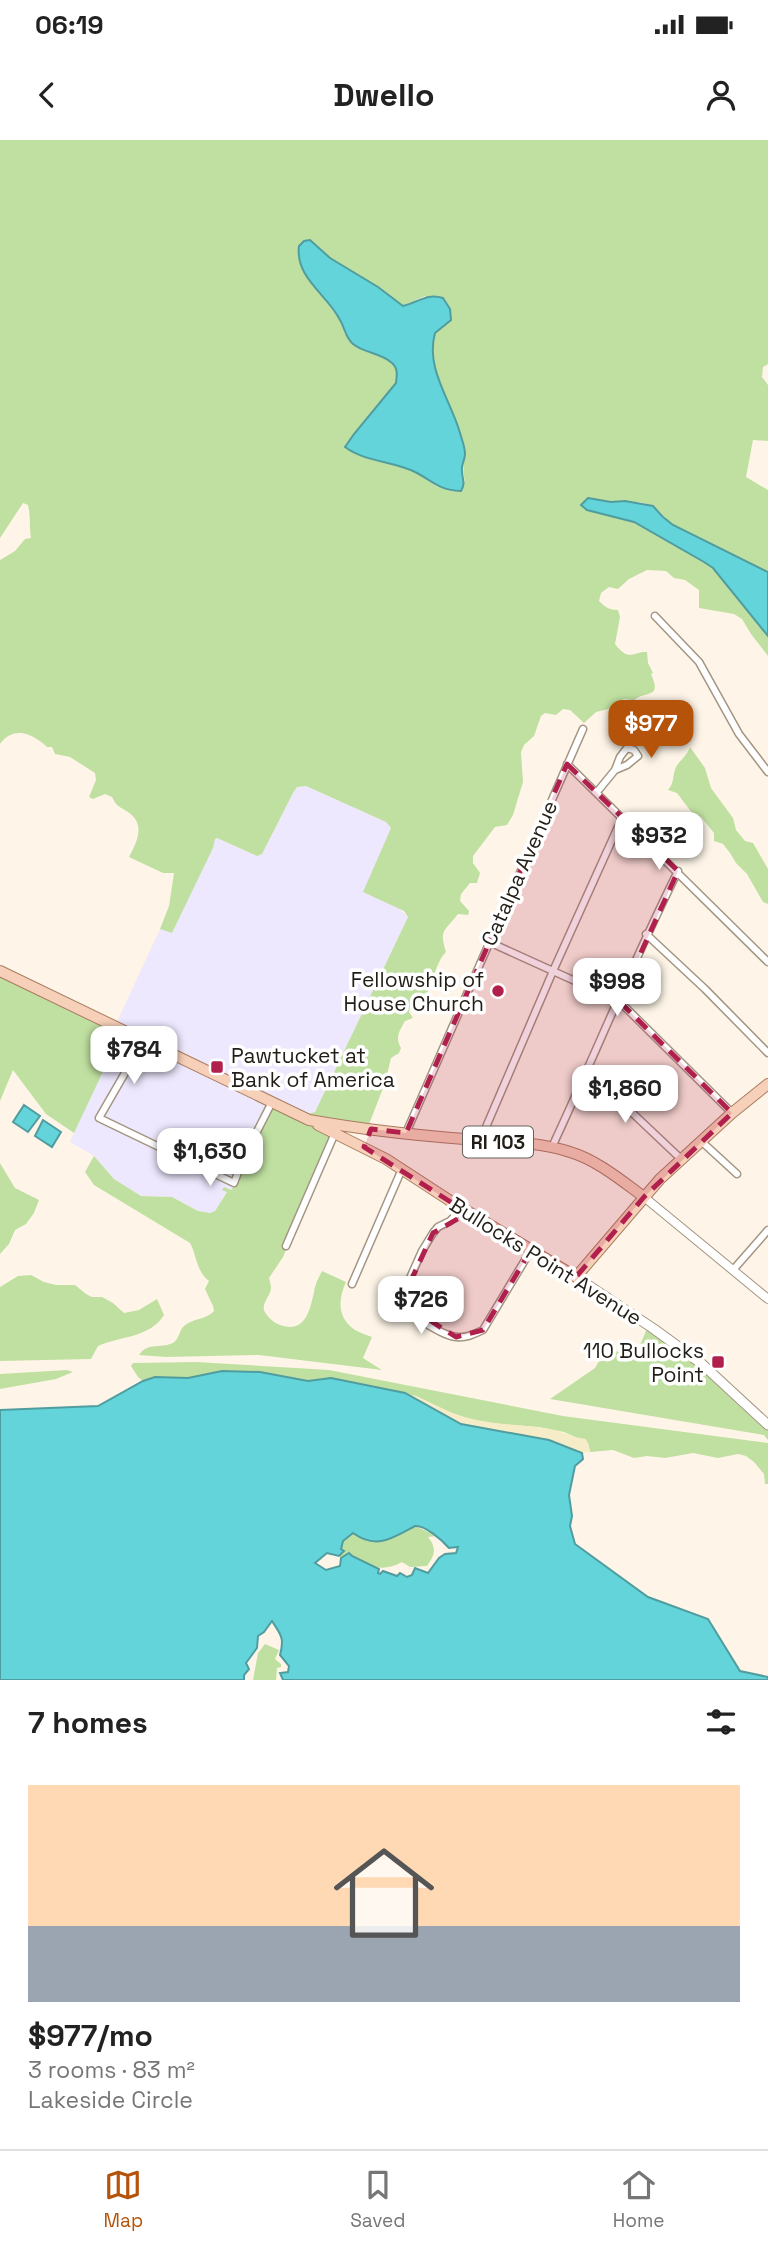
<!DOCTYPE html>
<meta charset="utf-8">
<style>
body{margin:0;font-family:"Space Grotesk",sans-serif;background:#f6f6f6;color:#222;height:100vh;display:flex;flex-direction:column;font-size:26px;white-space:nowrap}
*{box-sizing:border-box;margin:0}
p{font-size:23px;color:#767676}
.icon{flex:none;width:38px;height:38px;fill:none;stroke:currentColor;stroke-width:2;stroke-linecap:round;stroke-linejoin:round}
.map{position:relative;height:1540px;overflow:hidden}
.drawer{display:flex;flex-direction:column;background:#fff;flex:1}
.drawer>*{flex:none}
.price{position:absolute;translate:-50% -60px;padding:0 16px;border-radius:14px;background:#fff;color:#222;font-size:23px;line-height:46px;filter:drop-shadow(0 2px 4px #0008)}
.price::after{content:'';position:absolute;left:50%;top:42px;width:21px;height:16px;margin-left:-10px;background:inherit;clip-path:polygon(0 0,100% 0,50% 100%)}
.price.active{background:#b45309;color:#fff}
ul{padding:0;list-style:none}
li{display:grid;align-content:center;gap:14px;height:371px;padding:0 28px}
li+li{border-top:2px solid #e0e0e0}
li span{display:grid;place-items:center;height:217px;border-radius:0px;color:#555}
li>.icon{margin-inline-start:auto}
span .icon{width:126px;height:126px;fill:#fffc;stroke-width:1}
li b{font-size:30px}
h2{display:flex;justify-content:space-between;align-items:center;height:84px;padding:0 28px;font-size:30px}
.status{display:flex;justify-content:space-between;align-items:center;height:49px;padding:0 35px;background:#fff;direction:ltr}
.status svg{height:19px;fill:currentColor}
header{display:flex;justify-content:space-between;align-items:center;height:91px;padding:0 28px;background:#fff;font-size:32px;font-weight:700}
.menu{display:flex;justify-content:space-around;align-items:center;height:98px;border-top:2px solid #e0e0e0;background:#fff;font-size:19px;color:#767676}
.menu a{display:grid;justify-items:center;gap:4px}
.menu .active{color:#b45309}
.map>svg:first-child{display:block}
</style>
<div class="status"><b>06:19</b><svg viewBox="0 0 49 12"><path d="M0 12V9h3v3zM5 12V6h3v6zM10 12V3h3v9zM15 12V0h3v12zM26 1h20v11H26zM47 4h2v5h-2z"/></svg></div>
<header><svg class="icon" aria-label="back" viewBox="0 0 24 24"><path d="M15 5l-7 7 7 7"/></svg>Dwello<svg class="icon" aria-label="person" viewBox="0 0 24 24"><circle cx="12" cy="8" r="4"/><path d="M4 21q1-7 8-7t8 7"/></svg></header>
<div class="map">
<svg width="768" height="1540" viewBox="0 0 768 1540">
<rect width="100%" height="100%" fill="#fef5e8"/>
<path fill="#eee8fe" d="M306,646L386,682L391,688L369,740L408,777L315,972L302,976L231,1050L227,1051L215,1071L210,1073L198,1071L172,1057L141,1056L114,1039L94,1016L70,1002L111,910V897L115,886L160,789L172,793L215,699L217,698L257,716L262,714L293,653L297,647Z"/>
<path fill="#c0e0a1" fill-rule="evenodd" d="M0,0H768V224L763,227L762,237L768,245V301L753,300L746,337L768,350V432L673,385C665,379 660,370 652,366C641,360 626,362 614,362C609,362 603,360 598,359L627,379L689,412L713,428L768,496V516L751,494L742,479L734,474L699,468V450L685,440L674,438L666,431L647,430L629,439L618,449L609,447L601,453L599,461C605,467 609,470 618,470L620,477L615,504C630,523 632,511 647,512L648,523L653,533L651,534C662,559 647,550 634,560L624,559L617,562L608,569L596,572L584,583L570,570L563,569L556,575L545,573L541,576L534,596L524,605L521,612L523,642L513,675L507,685L495,687L473,716V723L480,733L477,743H470L461,754L460,761L469,771L468,775L458,774C444,792 439,789 446,812C437,820 432,844 426,856L419,855L410,866L409,872L413,878L405,881C399,892 395,897 401,908L399,913L391,918L385,943L368,987L337,985L332,991L311,1050L283,1117L269,1138C270,1142 271,1145 271,1149C270,1156 262,1163 264,1170C266,1176 274,1183 280,1185C306,1194 310,1169 314,1152C315,1144 319,1137 322,1131L346,1142C338,1159 337,1178 355,1190C360,1193 367,1195 372,1197L363,1218L382,1230L259,1215L166,1217L139,1215C147,1203 158,1208 170,1204C179,1202 178,1193 183,1187C192,1178 206,1180 214,1171L213,1166L205,1149L209,1141C196,1131 197,1116 190,1103L94,1045L85,1032L94,1016L114,1039L141,1056L172,1057L198,1071L210,1073L215,1071L227,1052L222,1050L224,1047L231,1050L234,1046L233,1043L271,961L302,976L315,972L408,777L404,771L363,752L391,688L386,682L306,646L297,647L293,653L262,714L257,716L217,698L215,699L213,708L172,793L160,789L169,766L174,733H163L129,717C137,702 146,684 128,672C120,667 116,666 112,657L105,654L93,659L89,657L96,640L95,633L70,617L55,614L52,607H47C33,594 14,585 0,604V420L15,411L25,399L31,398C29,386 31,378 28,365L23,363L0,398ZM304,101H310L330,118L378,147L403,166L425,156L447,182L435,193C424,232 455,267 463,303C466,318 461,327 465,341L449,350L436,346L416,332L346,307L354,294L396,242L397,232L395,225L387,219L364,211L345,194L340,180L302,130Z
M690,607L705,628L711,648L733,678L736,690L745,701L753,703L768,729V764L763,762L747,734L736,723L730,713L723,704L714,701V693L701,677L692,673L677,653L668,650C675,642 672,636 676,627C680,620 687,616 690,607Z
M0,831L115,886C110,898 112,909 108,921L74,993L46,974L13,930L0,961Z
M0,1023L15,1048L39,1060L34,1073L26,1084L15,1090L9,1104L0,1114Z
M31,1135L44,1142L56,1145H75L86,1154L92,1157H102L113,1163L124,1173L139,1170L157,1159L164,1175C150,1198 120,1196 98,1206L91,1219L0,1221V1147L18,1136Z
M649,1185L675,1204L768,1285V1300L764,1295L550,1259L595,1228L599,1221H603L610,1211L633,1213C642,1206 643,1195 649,1185Z
M196,1222L329,1230L563,1276L768,1303V1344H765L764,1334L754,1322L746,1316L738,1314L718,1318L693,1313L665,1318L647,1316L634,1318L613,1310L590,1312L588,1303L564,1292L539,1287L482,1283L449,1272L416,1256L331,1238L308,1241L260,1232L222,1231L188,1238L155,1237L143,1241L138,1237L131,1226L133,1223Z
M67,1230L73,1232L56,1239L0,1249V1234Z
M415,1386L437,1396L428,1397C437,1408 435,1415 427,1426L410,1427L402,1422C384,1433 364,1427 349,1413L341,1418L339,1416L344,1411L341,1409L343,1401L353,1393C376,1410 392,1396 415,1386Z
M265,1504L279,1510L275,1519L281,1524V1527L277,1528L276,1540H253L258,1513Z"/>
<path fill="#f6ecc7" d="M405,1253C425,1258 442,1270 461,1276C491,1285 519,1284 549,1289C562,1291 573,1298 586,1299L590,1312L582,1313L549,1300L461,1284Z"/>
<path fill="#63d4da" stroke="#509d9f" stroke-width="2" fill-rule="evenodd" d="M310,100L330,118L378,147L403,166C419,162 427,153 443,158L450,169L451,180L435,193C425,229 451,260 460,293C462,300 465,307 465,314C465,320 461,325 462,330C462,340 466,342 461,351C438,350 433,341 415,332C393,321 365,322 345,307L354,294L396,243C397,235 398,228 392,223C381,213 364,213 353,204C345,197 345,188 340,180C327,154 295,138 299,106L304,101Z
M588,358L611,362L625,361L653,366L663,377L673,385L768,432V496L713,428L704,422L634,382L587,370L581,365Z
M24,965L40,976L28,992L13,982Z
M43,980L61,992L52,1007L35,996Z
M222,1231L260,1232L308,1241L331,1238L405,1253L461,1284L549,1300L582,1313L583,1319L575,1326L569,1355L572,1376L570,1386L575,1404L648,1457L708,1479L740,1531L768,1537V1540H283L280,1533L288,1532L289,1526L280,1515C285,1497 280,1494 272,1481L264,1492L258,1496L257,1508L246,1523L249,1529L244,1535V1540H0V1270L98,1266L143,1241L155,1237L188,1238ZM415,1386C425,1385 442,1400 449,1408L458,1407L456,1413L445,1414L439,1418L428,1433L415,1428L412,1435L407,1437L400,1433L397,1436L383,1431L380,1434L378,1433L379,1429L352,1416L349,1413L341,1418L340,1426L326,1430L315,1423L327,1413L339,1416L344,1411L341,1409L343,1401L353,1393C377,1410 392,1398 415,1386Z"/>
<g fill="none" stroke-linecap="round" stroke-linejoin="round">
<defs>
<path id="minor" d="M655,476L699,522L739,594L768,632
M627,608L634,610L638,616L627,625L615,630L620,617Z
M567,624L768,822
M597,652L615,630
M646,794L705,849L768,913
M489,802L619,861L732,973
M144,900L99,978L234,1043L244,1017L272,962
M588,931L681,1019
M406,993L583,589
M480,1001L553,831L622,678
M701,1001L737,1034
M552,1007C595,915 633,821 678,731
M462,1068L450,1081L438,1087L433,1093L422,1111L402,1156L401,1162C409,1174 442,1196 457,1197C467,1198 474,1194 483,1190L531,1110
M286,1106L335,993
M733,1130L768,1090
M352,1144L402,1029"/>
<path id="tertiary" d="M644,1057L768,1159"/>
<path id="secondary" d="M576,1137L654,1189L702,1224L768,1285"/>
<path id="primary" d="M0,831L309,980C360,989 412,995 464,999C498,1002 537,1001 570,1012C597,1020 622,1041 644,1057
M318,985L386,1019L452,1062L576,1137L660,1039L732,973L768,944"/>
</defs>
<use href="#minor" stroke="#a39582" stroke-width="9"/>
<use href="#tertiary" stroke="#a39582" stroke-width="10"/>
<use href="#secondary" stroke="#a39582" stroke-width="11"/>
<use href="#primary" stroke="#a97d61" stroke-width="12"/>
<use href="#minor" stroke="#fff" stroke-width="6"/>
<use href="#tertiary" stroke="#fff" stroke-width="8"/>
<use href="#secondary" stroke="#fff" stroke-width="9"/>
<use href="#primary" stroke="#f7d0b9" stroke-width="10"/>
</g>
<path fill="#b1204d" fill-opacity="0.2" stroke="#b1204d" stroke-width="5" stroke-dasharray="14 9" stroke-linejoin="round" d="M567,624L678,731L619,861L732,973L644,1057L576,1137L531,1110L483,1190L456,1197L401,1162L433,1093L468,1073L364,1007L371,989L406,993Z"/>
<g fill="#b1204d" stroke="#fff" stroke-width="2.5">
<circle cx="498" cy="851" r="7"/>
<rect x="210" y="920" width="14" height="14" rx="3.5"/>
<rect x="711" y="1215" width="14" height="14" rx="3.5"/>
</g>
<g text-anchor="middle" dominant-baseline="central" stroke-width="7" stroke-linejoin="round" paint-order="stroke">
<rect fill="#fff" stroke="#64615c" stroke-width="2" x="463" y="986.5" width="70" height="31" rx="5"/>
<g font-size="19" font-weight="bold" fill="#221d16">
<text x="498" y="1002">RI 103</text>
</g>
<g font-size="21" fill="#221d16" stroke="#fff">
<text transform="translate(519 733) rotate(-66)">Catalpa Avenue</text>
<text transform="translate(546 1121) rotate(32)">Bullocks Point Avenue</text>
</g>
<g font-size="21" fill="#221d16" stroke="#fff" text-anchor="end">
<text x="484" y="839">Fellowship of<tspan x="484" dy="24">House Church</tspan></text>
<text x="231" y="915" text-anchor="start">Pawtucket at<tspan x="231" dy="24">Bank of America</tspan></text>
<text x="704" y="1210">110 Bullocks<tspan x="704" dy="24">Point</tspan></text>
</g>
</g>
</svg>
<b class="price active" style="left:651px;top:620px">$977</b>
<b class="price" style="left:659px;top:732px">$932</b>
<b class="price" style="left:617px;top:878px">$998</b>
<b class="price" style="left:134px;top:946px">$784</b>
<b class="price" style="left:625px;top:985px">$1,860</b>
<b class="price" style="left:210px;top:1048px">$1,630</b>
<b class="price" style="left:421px;top:1196px">$726</b>
</div>
<section class="drawer">
<h2>7 homes<svg class="icon" aria-label="filters" viewBox="0 0 24 24"><path d="M4 7h16M4 17h16"/><circle cx="9" cy="7" r="2"/><circle cx="15" cy="17" r="2"/></svg></h2>
<ul>
<li><span style="background:linear-gradient(#ffd9b3 65%,#9aa5b1 0)"><svg class="icon" aria-label="home" viewBox="0 0 24 24"><path d="M3 11l9-7 9 7M6 9v11h12V9"/></svg></span><div><b>$977/mo</b><p>3 rooms · 83 m²</p><p>Lakeside Circle</p></div></li>
</ul>
</section>
<nav class="menu">
<a class="active"><svg class="icon" aria-label="map" viewBox="0 0 24 24"><path d="M3 6l6-2 6 2 6-2v14l-6 2-6-2-6 2zM9 4v14M15 6v14"/></svg>Map</a>
<a><svg class="icon" aria-label="saved" viewBox="0 0 24 24"><path d="M7 4h10v16l-5-4-5 4z"/></svg>Saved</a>
<a><svg class="icon" aria-label="home" viewBox="0 0 24 24"><path d="M3 11l9-7 9 7M6 9v11h12V9"/></svg>Home</a>
</nav>
